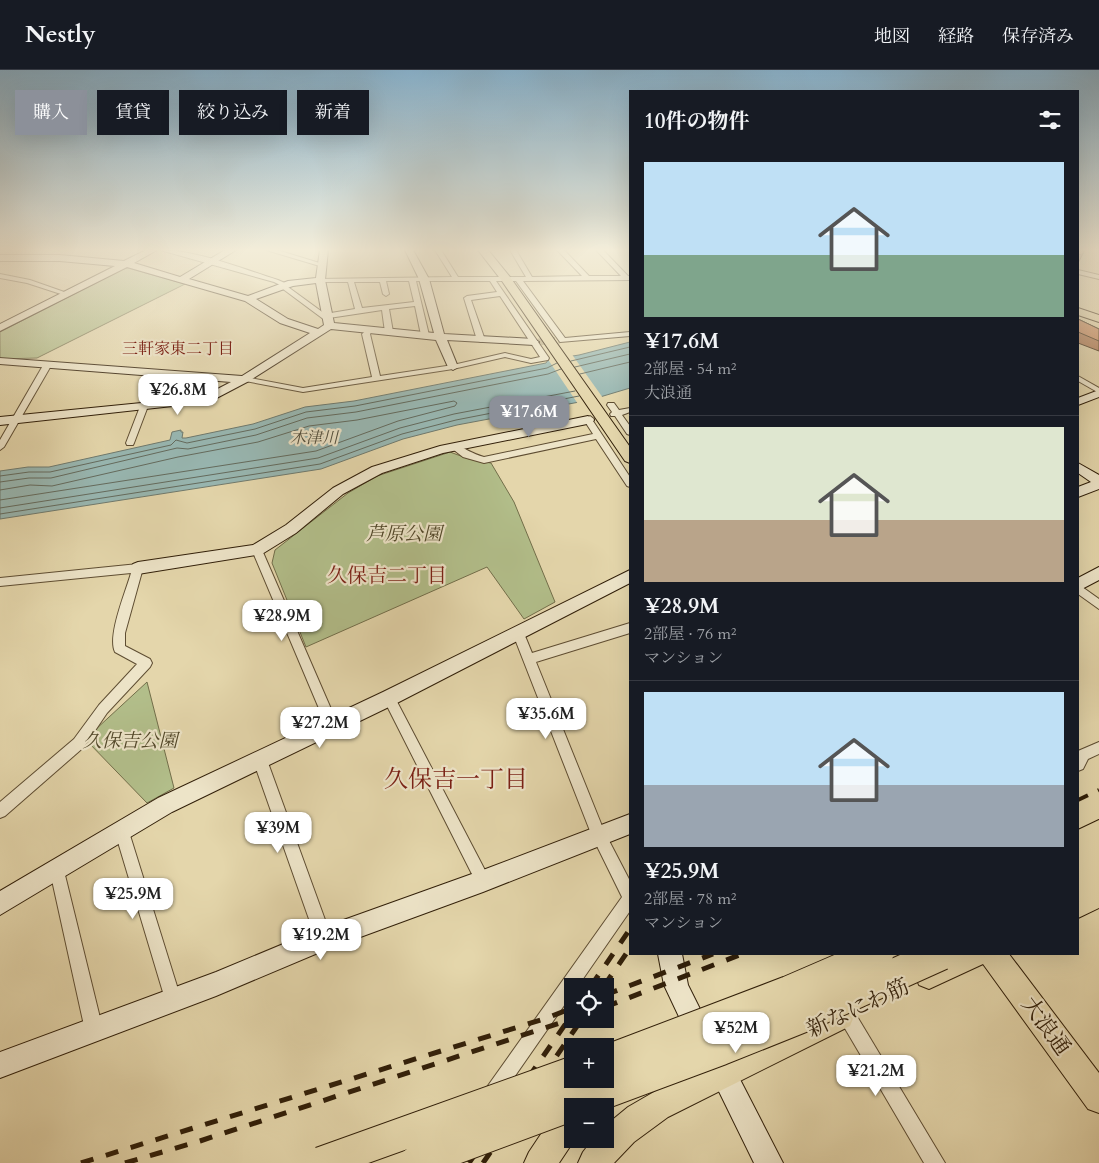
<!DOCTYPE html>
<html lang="ja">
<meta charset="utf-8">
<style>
body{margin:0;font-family:Cardo,"Noto Serif JP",serif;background:#20242c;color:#f1f3f6;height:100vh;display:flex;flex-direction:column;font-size:19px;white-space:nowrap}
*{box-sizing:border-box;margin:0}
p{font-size:16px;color:#9ea1a6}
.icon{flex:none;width:28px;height:28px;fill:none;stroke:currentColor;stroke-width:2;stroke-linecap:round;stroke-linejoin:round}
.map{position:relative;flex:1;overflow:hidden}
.side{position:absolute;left:629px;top:20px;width:450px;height:865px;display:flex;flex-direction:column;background:#171b24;border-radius:0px;box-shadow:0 5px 20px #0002}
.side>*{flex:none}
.guide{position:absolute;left:15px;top:20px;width:475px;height:45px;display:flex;gap:10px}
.tools{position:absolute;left:564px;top:908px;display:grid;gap:10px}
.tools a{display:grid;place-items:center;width:50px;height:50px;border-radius:0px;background:#171b24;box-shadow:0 5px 20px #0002;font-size:25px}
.price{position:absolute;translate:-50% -42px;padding:0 11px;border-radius:10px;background:#fff;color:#222;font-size:16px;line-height:32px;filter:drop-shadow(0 1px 2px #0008)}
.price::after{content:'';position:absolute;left:50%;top:30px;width:15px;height:11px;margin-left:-8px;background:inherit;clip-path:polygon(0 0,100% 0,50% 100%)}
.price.current{background:#8c9099;color:#fff}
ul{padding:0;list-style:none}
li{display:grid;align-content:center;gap:10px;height:265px;padding:0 15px}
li+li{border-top:1px solid #363941}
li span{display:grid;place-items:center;height:155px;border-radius:0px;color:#555}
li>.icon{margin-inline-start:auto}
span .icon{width:90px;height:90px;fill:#fffc;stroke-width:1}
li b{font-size:21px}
h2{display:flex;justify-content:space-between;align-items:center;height:60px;padding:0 15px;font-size:21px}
.tag{padding:0 18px;border-radius:0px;background:#171b24;box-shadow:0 5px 20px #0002;font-size:18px;line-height:45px}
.tag.current{background:#8c9099;color:#fff}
header{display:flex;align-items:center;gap:30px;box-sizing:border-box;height:70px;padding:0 25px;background:#171b24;border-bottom:1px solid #363941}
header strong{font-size:24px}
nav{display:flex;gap:28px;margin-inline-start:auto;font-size:18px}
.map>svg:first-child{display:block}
</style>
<header>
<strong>Nestly</strong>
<nav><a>地図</a><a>経路</a><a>保存済み</a></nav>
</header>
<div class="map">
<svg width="1099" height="1093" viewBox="0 0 1099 1093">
<rect width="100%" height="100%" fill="#e4d6ab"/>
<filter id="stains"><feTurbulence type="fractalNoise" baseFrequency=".004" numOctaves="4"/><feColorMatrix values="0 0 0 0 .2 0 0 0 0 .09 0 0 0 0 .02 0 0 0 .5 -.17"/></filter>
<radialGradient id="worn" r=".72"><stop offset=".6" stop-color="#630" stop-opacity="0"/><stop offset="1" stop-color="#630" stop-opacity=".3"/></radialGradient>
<path fill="#b2be8a" stroke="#726e4a" d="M128,198L185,214L37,288L0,289V262L123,199Z
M450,382L469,389L491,393L514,432L555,532L524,549L487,497L306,577L272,493L275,480L348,423L377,406Z
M147,612L174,718L147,733L87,671L95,660Z"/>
<path fill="#98b7b2" stroke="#6f7a6e" d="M630,272V318L590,330L457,355L403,369L321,399L0,449V401L28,397H49L170,370L172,362L181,360V362H183L182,368H186L253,354L305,337L354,331L546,293L548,290L579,285Z"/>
<path fill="#e4d6ab" d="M571,283L603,328L578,334L547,288Z"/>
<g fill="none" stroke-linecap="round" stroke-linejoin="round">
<path stroke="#646b5e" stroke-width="1" d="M571,291L630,277
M575,297L630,284
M580,304L630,292
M0,406L29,402H50L171,375L176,370L187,373L255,359L306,342L355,336L547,298L557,293
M0,412L29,408H51L177,378L188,379L256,365L307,348L356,342L548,304L561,299
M0,420L30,415L52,416L178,387L258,372L309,356L357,350L454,331L457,333L455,336L398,351L316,381L0,430
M0,438L318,388L400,358L454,344L575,321
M0,444L320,394L402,364L456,350L579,326"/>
<path stroke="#c0b18b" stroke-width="7" stroke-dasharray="7 3" stroke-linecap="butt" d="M538,272L560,270"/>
<defs>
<path id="street" d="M160,180C196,180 243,199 278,210L287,214L288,217L325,244L355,239L348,212H320L318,211V209L452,207L435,180H441L458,207H526L510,180H516L532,207L582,206L557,180H564L589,206H621L596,180H603L628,206H630V210L523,211L565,268L630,262V266L560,272L516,211H496L549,288L548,290L531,293L505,287L453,299L303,322L245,311L241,309L245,307L303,318L372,307L362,264L369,258L373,260L370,264L380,306L453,295L505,283L531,289L540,287L500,226L471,230L485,270L481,272L477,270L464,228L467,226L497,222L490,211H416L429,265L425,267L421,265L415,236L389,239L393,262L389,264L385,262L382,240L329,248L331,250L330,251H326L283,219L282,216L274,212ZM386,211H409L414,232L362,238L354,212H380L383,224L386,226L389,224Z
M266,180H277L326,195L323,197Z
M1078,200L1099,205V209L1078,204Z
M0,204L30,210L70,224L67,226L27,213L0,208Z
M45,292L52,294L4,377L0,380V370Z
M1078,306L1099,318V323L1078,311Z
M608,333H614L619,340L630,338V342L622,345L630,356V365L627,364L615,346H611L610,344L612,342L607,335Z
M141,334L148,336L134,373L133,375H127L126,373Z
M590,346L594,349L593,351L630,407V417L627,416L596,369L484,393L463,387L450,377L454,374C465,378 472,384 484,387L593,364L584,350Z
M257,476L262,480L338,655L337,659L332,661L327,659L326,655L252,480Z
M138,494L143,498L125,563V576L150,589L152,593L150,597L107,643L84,677L5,746L0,748V732L74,669L99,635L137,594L115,582C107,566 126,521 131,503L0,516V508Z
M1078,514L1099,529V539L1078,524Z
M630,553V563L536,592L604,761L630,811V841L578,916H572V924L499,1029L493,1032L487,1029L484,1023L487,1017L622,827L592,766L513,564L515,561H523L532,583Z
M389,623L393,624L488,806L491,811L488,816L483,819L478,816L383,628L385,624Z
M1099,672V684L1088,689L1083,699L1078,701V681Z
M260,684L265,686L267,690L332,869L330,875L324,877L318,875L316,869L253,690L255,686Z
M122,755L127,757L129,762L181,929L179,935L173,937L167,935L165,929L115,762L117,757Z
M57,794L62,796L64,801L103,960L100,966L94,969L88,966L85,960L50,801L52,796Z
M846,935L852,938L945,1093H924L840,950L837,944L840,938Z"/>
<path id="secondary" d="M146,180H157L134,193L180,207L225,180H236L189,209L248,226L288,211L316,208L320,180H328L325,210L334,253L434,263L419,209L405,180H413L429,209L444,264L534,269L539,272L534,275L447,270L458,297L453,300L448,297L436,270L331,259L249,311L209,332L0,355V347L202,327L231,312L0,294V288L242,306L310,263L280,253L245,231L127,197L0,261V254L115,196L60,191H0V185H60L124,191ZM316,213L324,255L318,259L288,249L256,229L293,216Z
M1099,320V327L1078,335V328Z
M588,346L594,350L592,353L443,383L382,403L343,424L296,463L262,484L138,504L133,502L130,498L133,494L138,492L253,475L286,455L333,418L372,397L440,376Z
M1078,393L1099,405V419L1078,427V417L1091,412L1078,403Z
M1099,497V510L1078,521V508Z
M630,500V513L395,634L172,742L0,845V821L158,728L383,622Z
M630,744V764L483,822L325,880L216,926L0,1008V982L216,902L324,857L483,800Z
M658,884H682L688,915L711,961L708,970L699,973L690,970L664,915Z
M720,984L729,988L783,1093H754L707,997L711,988Z"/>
<path id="primary" d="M478,180H488L510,207L630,377V393L625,391L502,211Z
M1078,238L1099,245V252L1078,245Z
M1099,750V775L1078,784V760Z
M1099,811V838L1078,848V821Z
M945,884H1009L1099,1003V1043L1088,1039L983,894L929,919L919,915L915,905L919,895Z
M840,932L850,936L854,946L850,956L668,1047L634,1072L614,1093H578L583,1082L593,1069H605V1056L628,1037L666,1015Z
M572,1030L584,1036H572V1069H575L559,1093H524L529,1082L561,1034Z"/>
<path id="highway" d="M1099,766V822L1078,832V776Z"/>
</defs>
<use href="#street" stroke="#5e4d32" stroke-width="2"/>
<use href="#secondary" stroke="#311f09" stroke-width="2"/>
<use href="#primary" stroke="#311f09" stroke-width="2"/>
<use href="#highway" stroke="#311f09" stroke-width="2"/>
<use href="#street" fill="#ede4c8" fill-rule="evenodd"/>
<use href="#secondary" fill="#ede4c8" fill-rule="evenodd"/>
<use href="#primary" fill="#e4d6ab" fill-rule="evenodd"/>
<use href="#highway" fill="#e4d6ab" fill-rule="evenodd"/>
<path stroke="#311f09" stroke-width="4" stroke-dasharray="11 11" stroke-linecap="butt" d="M1078,730L1099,720"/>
<path stroke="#311f09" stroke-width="5" stroke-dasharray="13 13" stroke-linecap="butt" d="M591,916L630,859
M604,916L630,878
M605,925L713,884
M605,937L742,884
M81,1093L547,948L572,938
M125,1093L200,1071L572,949
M469,1093L569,949
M483,1093L582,949"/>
<defs>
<path id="highway-bridge" d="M605,992L789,922L877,884
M321,1093L572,1003
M415,1093L721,979L801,947L941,884"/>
</defs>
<use href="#highway-bridge" stroke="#311f09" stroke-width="34" stroke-linecap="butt"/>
<use href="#highway-bridge" stroke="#e4d6ab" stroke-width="32"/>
</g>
<path fill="#ac744e" stroke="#311f09" d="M1078,180H1085L1078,193Z
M1078,249L1099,259V281L1078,273Z"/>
<path fill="#c8875b" stroke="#311f09" d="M1078,180H1085L1082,185L1078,184Z
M1078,249L1099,259V271L1078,262Z"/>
<linearGradient id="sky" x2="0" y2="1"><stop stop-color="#88b5d2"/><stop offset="0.54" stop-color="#f3edd9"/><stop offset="1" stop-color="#f3edd9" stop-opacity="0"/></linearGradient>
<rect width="1099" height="333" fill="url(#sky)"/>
<g text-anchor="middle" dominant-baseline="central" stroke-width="4.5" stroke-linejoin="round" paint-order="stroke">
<g font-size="16" fill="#7a1f14" stroke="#ede4c8">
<text x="178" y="279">三軒家東二丁目</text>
</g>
<g font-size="16" font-style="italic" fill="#504d3c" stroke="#ede4c8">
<text x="314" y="368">木津川</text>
</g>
<g font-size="19" font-style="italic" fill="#514729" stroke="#ede4c8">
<text x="404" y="464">芦原公園</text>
<text x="130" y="671">久保吉公園</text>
</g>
<g font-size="20" fill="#7a1f14" stroke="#ede4c8">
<text x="387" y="505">久保吉二丁目</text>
</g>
<g font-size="22" fill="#311f09" stroke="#ede4c8">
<text transform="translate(858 938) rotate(-25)">新なにわ筋</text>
<text transform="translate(1046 956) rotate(54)">大浪通</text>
</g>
<g font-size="24" fill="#7a1f14" stroke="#ede4c8">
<text x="456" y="709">久保吉一丁目</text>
</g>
</g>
<rect width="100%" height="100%" filter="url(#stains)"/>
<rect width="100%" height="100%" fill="url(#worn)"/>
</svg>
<div class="tools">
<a><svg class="icon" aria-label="locate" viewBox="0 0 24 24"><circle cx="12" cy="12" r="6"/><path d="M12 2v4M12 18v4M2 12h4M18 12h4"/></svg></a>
<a>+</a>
<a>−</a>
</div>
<b class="price" style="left:178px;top:346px">¥26.8M</b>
<b class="price current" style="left:529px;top:368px">¥17.6M</b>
<b class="price" style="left:282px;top:572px">¥28.9M</b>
<b class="price" style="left:546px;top:670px">¥35.6M</b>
<b class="price" style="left:320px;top:679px">¥27.2M</b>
<b class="price" style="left:278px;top:784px">¥39M</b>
<b class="price" style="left:133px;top:850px">¥25.9M</b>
<b class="price" style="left:321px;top:891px">¥19.2M</b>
<b class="price" style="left:736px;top:984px">¥52M</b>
<b class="price" style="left:876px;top:1027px">¥21.2M</b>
<div class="guide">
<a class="tag current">購入</a>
<a class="tag">賃貸</a>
<a class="tag">絞り込み</a>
<a class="tag">新着</a>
</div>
<section class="side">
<h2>10件の物件<svg class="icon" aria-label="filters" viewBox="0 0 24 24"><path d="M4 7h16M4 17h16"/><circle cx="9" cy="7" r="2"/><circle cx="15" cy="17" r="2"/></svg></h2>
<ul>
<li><span style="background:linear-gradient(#bfe0f5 60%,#7fa58c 0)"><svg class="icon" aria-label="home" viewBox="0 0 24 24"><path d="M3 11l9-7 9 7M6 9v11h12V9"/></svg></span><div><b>¥17.6M</b><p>2部屋 · 54 m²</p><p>大浪通</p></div></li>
<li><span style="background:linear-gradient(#dfe7d0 60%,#b9a48a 0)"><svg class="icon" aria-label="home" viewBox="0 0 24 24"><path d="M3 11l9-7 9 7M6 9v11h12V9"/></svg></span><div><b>¥28.9M</b><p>2部屋 · 76 m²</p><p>マンション</p></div></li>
<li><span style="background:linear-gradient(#bfe0f5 60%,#9aa5b1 0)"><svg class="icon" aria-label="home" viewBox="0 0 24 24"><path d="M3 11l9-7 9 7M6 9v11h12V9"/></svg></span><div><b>¥25.9M</b><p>2部屋 · 78 m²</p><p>マンション</p></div></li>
</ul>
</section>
</div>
